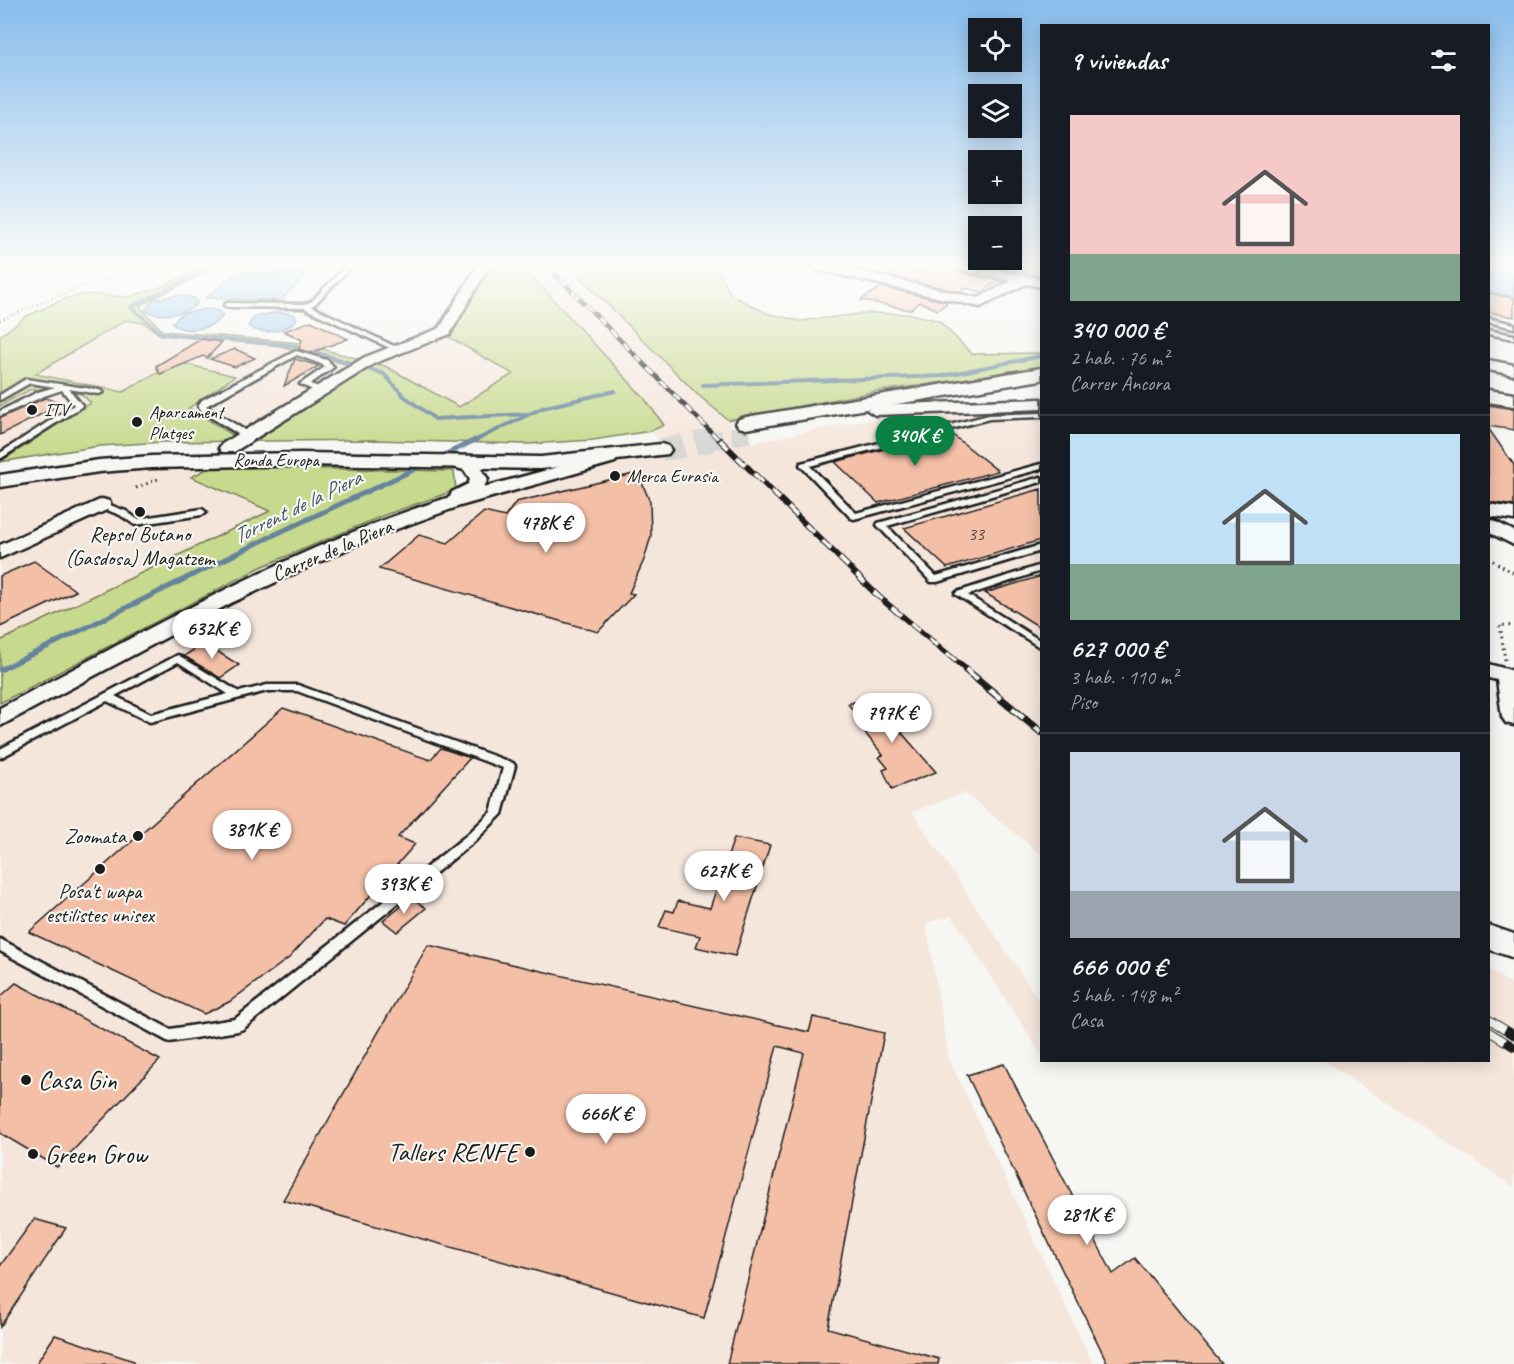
<!DOCTYPE html>
<html lang="es">
<meta charset="utf-8">
<style>
body{margin:0;font-family:Caveat,sans-serif;background:#20242c;color:#f1f3f6;height:100vh;display:flex;flex-direction:column;font-size:22px;white-space:nowrap}
*{box-sizing:border-box;margin:0}
p{font-size:20px;color:#9ea1a6}
.icon{flex:none;width:33px;height:33px;fill:none;stroke:currentColor;stroke-width:2;stroke-linecap:round;stroke-linejoin:round}
.map{position:relative;flex:1;overflow:hidden}
.sheet{position:absolute;left:1040px;top:24px;width:450px;height:1038px;display:flex;flex-direction:column;background:#171b24;border-radius:0px;box-shadow:0 3px 15px #0003}
.sheet>*{flex:none}
.fabs{position:absolute;left:968px;top:18px;display:grid;gap:12px}
.fabs a{display:grid;place-items:center;width:54px;height:54px;border-radius:0px;background:#171b24;box-shadow:0 3px 15px #0003;font-size:30px}
.price{position:absolute;translate:-50% -51px;padding:0 14px;border-radius:21px;background:#fff;color:#222;font-size:20px;line-height:39px;filter:drop-shadow(0 2px 3px #0008)}
.price::after{content:'';position:absolute;left:50%;top:36px;width:18px;height:14px;margin-left:-9px;background:inherit;clip-path:polygon(0 0,100% 0,50% 100%)}
.price.on{background:#0b8043;color:#fff}
ul{padding:0;list-style:none}
li{display:grid;align-content:center;gap:12px;height:318px;padding:0 30px}
li+li{border-top:2px solid #363941}
li span{display:grid;place-items:center;height:186px;border-radius:0px;color:#555}
li>.icon{margin-inline-start:auto}
span .icon{width:108px;height:108px;fill:#fffc;stroke-width:1}
li b{font-size:26px}
h2{display:flex;justify-content:space-between;align-items:center;height:72px;padding:0 30px;font-size:26px}
.map>svg:first-child{display:block}
</style>
<div class="map">
<svg width="1514" height="1364" viewBox="0 0 1514 1364">
<rect width="100%" height="100%" fill="#f6f6f2"/>
<filter id="ink" filterUnits="userSpaceOnUse"><feTurbulence type="fractalNoise" baseFrequency=".0167" numOctaves="2"/><feDisplacementMap in="SourceGraphic" scale="12" xChannelSelector="R" yChannelSelector="G"/><feConvolveMatrix kernelMatrix="1 2 1 2 8 2 1 2 1" color-interpolation-filters="sRGB"/></filter>
<g filter="url(#ink)">
<path fill="#f5e6dc" d="M522,266H569L697,394L751,443L885,416L1041,409V854L965,793L912,812L1041,1003V1054L952,916L926,923L949,1059L1093,1364H0V703L261,567L382,516L456,490L520,474L668,453L651,431L663,424L644,398Z
M126,320L144,323L159,334L281,346L353,367L236,437L189,408L234,376L177,362L123,392L34,374Z
M445,335L513,374L459,407L385,366L374,364Z
M47,389L81,394L91,403L0,461V406L29,390Z
M172,467H211L192,477L271,511L0,641V488L108,471Z
M1488,969L1514,986V1187L1324,1061L1488,1060Z"/>
<path fill="#c7d98d" stroke="#727a54" stroke-width="1.5" fill-rule="evenodd" d="M206,266H218L139,306L163,331L300,343L385,366L459,407L513,374L435,329L477,266H522L644,398L664,425L651,431L593,440L527,444L374,440L164,442L100,446L0,462L91,403L81,394L47,389L29,390L0,406V336L27,316L64,299L86,294L128,297L161,287ZM126,320L144,323L159,334L281,346L352,366L236,437L189,408L235,376L177,362L123,392L35,374Z
M569,266H716L731,295L766,313L800,321L869,313L912,314L939,321L972,354L1041,353V369L878,391L728,420L697,394Z
M211,467L454,471L456,490L382,516L261,567L0,703V641L270,511L191,477Z"/>
<path fill="#95c8f2" stroke="#65839c" stroke-width="1.5" d="M1488,266H1514V297L1488,292Z
M236,272L307,274L280,301L206,298Z
M176,295L195,298L197,304C185,314 159,319 145,310L153,300Z
M207,309L219,311L223,316C213,329 184,335 172,323L183,313Z
M277,312L294,314L297,319C287,332 261,336 248,326L255,317Z"/>
<g fill="none" stroke-linecap="round" stroke-linejoin="round">
<path stroke="#65839c" stroke-width="4" d="M214,266L131,307L162,334L297,346L384,374L404,396L435,419L527,414
M703,385L942,376L1041,356
M472,442L542,408L615,391"/>
<path stroke="#65839c" stroke-width="5" d="M438,458L475,440
M0,670L276,534L426,464"/>
</g>
<path fill="#f4bfa7" stroke="#1c1c1c" stroke-width="1.5" d="M924,266H954L957,271L1005,282L998,285L993,284L983,292L965,288L960,292L890,276L901,268L923,273Z
M986,266H1041V277L1010,270Z
M881,287L948,302L938,310L920,302L910,310L861,300Z
M1488,293L1514,298V317L1488,312Z
M311,321L348,339L310,353L299,349L302,340L284,331Z
M201,339L222,342L207,358L203,356L160,374L156,366Z
M235,349L255,358L235,367L210,359Z
M295,359L319,366L284,386Z
M45,398L64,403L0,435V418Z
M1488,405L1514,409V430L1488,426Z
M1488,428L1514,465V506L1488,502Z
M949,432L998,471L878,503L835,462Z
M638,473L650,502L651,536L644,560L629,593L634,594L598,632L379,569L419,535L448,543L484,512L505,517L516,502Z
M1041,489V540L947,568L904,528Z
M34,561L76,591L0,627V576Z
M1041,576V628L985,593Z
M204,643L239,665L220,678L184,656Z
M873,696L904,731L901,732L936,772L892,789L883,770L888,768L879,757L883,755L865,733L870,731L848,704Z
M283,708L430,760L441,748L470,758L398,837L415,844L344,926L325,919L289,958L229,1002L204,1014L29,932Z
M734,838L770,845L735,956L696,947L700,936L659,927L666,910L674,912L678,901L710,908Z
M412,898L426,908L397,932L383,921Z
M428,945L809,1032L813,1017L884,1033L828,1328L939,1359L938,1364H727L804,1053L777,1046L704,1318L283,1200Z
M16,983L160,1060L57,1167L0,1133V997Z
M1004,1064L1113,1274L1135,1258L1222,1364H1108L967,1075Z
M34,1219L66,1228L0,1327V1266Z
M55,1335L134,1361V1364H36Z"/>
<g fill="none" stroke-linecap="round" stroke-linejoin="round">
<path stroke="#d5d5d2" stroke-width="18" stroke-dasharray="18 9" stroke-linecap="butt" d="M705,442L757,432"/>
<path stroke="#d5d5d2" stroke-width="23" stroke-dasharray="23 12" stroke-linecap="butt" d="M661,450L713,440"/>
<defs>
<path id="service" d="M346,266H352L315,304L311,306L398,348V350H394L304,308L227,307L224,305L227,303L304,304L311,302Z
M1488,318L1514,324V328L1488,322Z
M1488,330L1514,335V339L1488,334Z
M296,351L327,360L334,367L310,384L325,389V393H319L300,384L325,367L321,364L297,355L206,406L254,436V440H248L204,413L198,406L202,400Z
M26,379L99,390L103,392L99,394L69,389L82,405L81,407L0,459V453L74,405L62,390L44,396L0,416V411L38,392L55,387L30,383L0,400V395Z
M1041,413V417L989,419L810,466L856,513L1041,464V469L854,519L851,518L800,465L801,463L989,415Z
M1041,477V482L887,526L936,576L1041,545V551L937,582H931L877,525L878,523Z
M102,502L126,511L137,519L202,509L206,512L202,515L135,525L120,515L99,507L98,505Z
M1041,565V571L968,595L1041,641V648L955,594L957,592Z
M178,655L239,692L267,685H298L513,763L515,766L502,814L475,841L243,1029L238,1031L169,1042L0,951V939L170,1029L235,1019L467,835L491,812L503,768L297,691H267L150,722L107,701L0,758V749ZM178,662L228,694L151,714L115,696Z"/>
<path id="minor" d="M477,266H489L450,334L375,363L234,452H222L219,448L222,444L365,357L440,328Z
M812,266H835L978,298L1012,281L957,269L956,266C985,266 1013,273 1041,279V287L1026,284L980,307L818,270Z
M1488,360L1514,365V375L1488,370Z
M1041,399V409L875,415L867,410L875,405Z
M609,453L618,458L615,462L460,506L369,539L231,603L0,726V708C146,631 291,547 450,497L452,492L468,484L470,479L464,470L453,467L450,463L453,459L459,458L476,462L488,479L484,487Z
M102,499L109,501L111,505L109,509L0,558V545Z
M1488,504L1514,508V520L1488,516Z
M1488,518L1514,531V545L1488,532Z
M1488,664L1514,671V725L1506,723L1502,717L1497,680L1488,678Z
M1488,925L1514,934V958L1488,949Z"/>
<path id="tertiary" d="M1041,368V380L746,429L739,427L736,423L739,419L746,417Z
M1488,390L1514,394V406L1488,402Z
M661,444L668,446L671,450L668,454L541,469L301,465L152,468L99,472L0,487V475L99,460L152,456L301,453L541,457Z"/>
</defs>
<use href="#service" stroke="#1c1c1c" stroke-width="5"/>
<use href="#minor" stroke="#1c1c1c" stroke-width="5"/>
<use href="#tertiary" stroke="#1c1c1c" stroke-width="5"/>
<path stroke="#1c1c1c" stroke-width="2" stroke-dasharray="1 3" stroke-linecap="butt" d="M0,320L94,281L153,270"/>
<path stroke="#1c1c1c" stroke-width="3" stroke-dasharray="1.5 4" stroke-linecap="butt" d="M136,488L158,479
M1488,558L1514,573
M1505,660L1500,625L1514,626"/>
<use href="#service" fill="#f6f6f2" fill-rule="evenodd"/>
<use href="#minor" fill="#f6f6f2" fill-rule="evenodd"/>
<use href="#tertiary" fill="#f6f6f2" fill-rule="evenodd"/>
<defs>
<path id="rail-far3" d="M547,266L721,442"/>
<path id="rail-far2" d="M720,440L879,597L968,671"/>
<path id="rail-far1" d="M966,670L1041,732"/>
<path id="rail" d="M1488,1019L1514,1035
M1488,1031L1514,1047"/>
</defs>
<use href="#rail-far3" stroke="#1c1c1c" stroke-width="4.5"/>
<use href="#rail-far2" stroke="#1c1c1c" stroke-width="6"/>
<use href="#rail-far1" stroke="#1c1c1c" stroke-width="8"/>
<use href="#rail" stroke="#1c1c1c" stroke-width="9"/>
<use href="#rail-far3" stroke="#f6f6f2" stroke-width="3" stroke-dasharray="9" stroke-linecap="butt"/>
<use href="#rail-far2" stroke="#f6f6f2" stroke-width="4" stroke-dasharray="12" stroke-linecap="butt"/>
<use href="#rail-far1" stroke="#f6f6f2" stroke-width="5" stroke-dasharray="15" stroke-linecap="butt"/>
<use href="#rail" stroke="#f6f6f2" stroke-width="7" stroke-dasharray="20" stroke-linecap="butt"/>
</g>
</g>
<linearGradient id="sky" x2="0" y2="1"><stop stop-color="#87bcec"/><stop offset="0.58" stop-color="#fbfbf9"/><stop offset="1" stop-color="#fbfbf9" stop-opacity="0"/></linearGradient>
<rect width="1514" height="457" fill="url(#sky)"/>
<g fill="#1c1c1c" stroke="#f6f6f2" stroke-width="2">
<circle cx="32" cy="410" r="6"/>
<circle cx="137" cy="422" r="6"/>
<circle cx="615" cy="476" r="6"/>
<circle cx="140" cy="512" r="6"/>
<circle cx="138" cy="836" r="6"/>
<circle cx="100" cy="869" r="6"/>
<circle cx="26" cy="1080" r="6"/>
<circle cx="530" cy="1152" r="6"/>
<circle cx="33" cy="1154" r="6"/>
</g>
<g text-anchor="middle" dominant-baseline="central" stroke-width="4.5" stroke-linejoin="round" paint-order="stroke">
<g font-size="18" fill="#1c1c1c" stroke="#f6f6f2" text-anchor="start">
<text x="44" y="410">ITV</text>
<text x="149" y="412">Aparcament<tspan x="149" dy="21">Platges</tspan></text>
<text x="627" y="476">Merca Eurasia</text>
</g>
<g font-size="18" fill="#1c1c1c" stroke="#f6f6f2">
<text x="276" y="460">Ronda Europa</text>
</g>
<g font-size="18" fill="#52453f">
<text x="976" y="534">33</text>
</g>
<g font-size="21" fill="#1c1c1c" stroke="#f6f6f2">
<text x="140" y="534">Repsol Butano<tspan x="140" dy="24">(Gasdosa) Magatzem</tspan></text>
<text x="126" y="836" text-anchor="end">Zoomata</text>
<text x="100" y="891">Posa't wapa<tspan x="100" dy="24">estilistes unisex</tspan></text>
</g>
<g font-size="21" fill="#1c1c1c" stroke="#f6f6f2">
<text transform="translate(332 550) rotate(-23)">Carrer de la Piera</text>
</g>
<g font-size="22" font-style="italic" fill="#465867" stroke="#f6f6f2">
<text transform="translate(297 507) rotate(-26)">Torrent de la Piera</text>
</g>
<g font-size="26" fill="#1c1c1c" stroke="#f6f6f2" text-anchor="start">
<text x="38" y="1080">Casa Gin</text>
<text x="518" y="1152" text-anchor="end">Tallers RENFE</text>
<text x="45" y="1154">Green Grow</text>
</g>
</g>
</svg>
<div class="fabs">
<a><svg class="icon" aria-label="locate" viewBox="0 0 24 24"><circle cx="12" cy="12" r="6"/><path d="M12 2v4M12 18v4M2 12h4M18 12h4"/></svg></a>
<a><svg class="icon" aria-label="layers" viewBox="0 0 24 24"><path d="M12 4l9 5-9 5-9-5zM3 14l9 5 9-5"/></svg></a>
<a>+</a>
<a>−</a>
</div>
<b class="price on" style="left:915px;top:467px">340K €</b>
<b class="price" style="left:546px;top:554px">478K €</b>
<b class="price" style="left:212px;top:660px">632K €</b>
<b class="price" style="left:892px;top:744px">797K €</b>
<b class="price" style="left:252px;top:861px">381K €</b>
<b class="price" style="left:724px;top:902px">627K €</b>
<b class="price" style="left:404px;top:915px">393K €</b>
<b class="price" style="left:606px;top:1145px">666K €</b>
<b class="price" style="left:1087px;top:1246px">281K €</b>
<section class="sheet">
<h2>9 viviendas<svg class="icon" aria-label="filters" viewBox="0 0 24 24"><path d="M4 7h16M4 17h16"/><circle cx="9" cy="7" r="2"/><circle cx="15" cy="17" r="2"/></svg></h2>
<ul>
<li><span style="background:linear-gradient(#f6c9c9 75%,#7fa58c 0)"><svg class="icon" aria-label="home" viewBox="0 0 24 24"><path d="M3 11l9-7 9 7M6 9v11h12V9"/></svg></span><div><b>340 000 €</b><p>2 hab. · 76 m²</p><p>Carrer Àncora</p></div></li>
<li><span style="background:linear-gradient(#bfe0f5 70%,#7fa58c 0)"><svg class="icon" aria-label="home" viewBox="0 0 24 24"><path d="M3 11l9-7 9 7M6 9v11h12V9"/></svg></span><div><b>627 000 €</b><p>3 hab. · 110 m²</p><p>Piso</p></div></li>
<li><span style="background:linear-gradient(#c9d6e8 75%,#9aa5b1 0)"><svg class="icon" aria-label="home" viewBox="0 0 24 24"><path d="M3 11l9-7 9 7M6 9v11h12V9"/></svg></span><div><b>666 000 €</b><p>5 hab. · 148 m²</p><p>Casa</p></div></li>
</ul>
</section>
</div>
